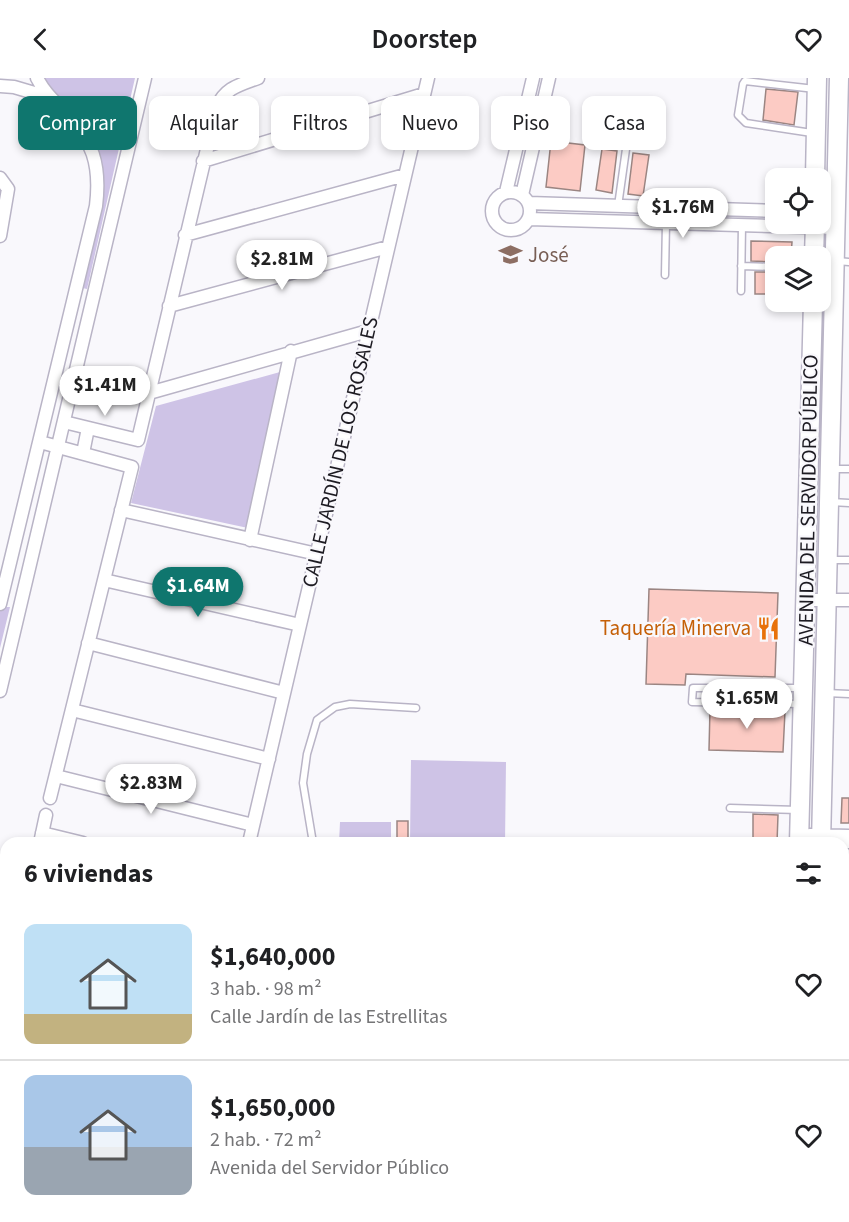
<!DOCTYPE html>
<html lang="es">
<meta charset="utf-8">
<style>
body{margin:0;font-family:"Source Sans 3",sans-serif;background:#f6f6f6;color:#202124;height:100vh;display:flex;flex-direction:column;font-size:22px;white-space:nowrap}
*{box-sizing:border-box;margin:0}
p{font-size:20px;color:#757577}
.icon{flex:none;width:33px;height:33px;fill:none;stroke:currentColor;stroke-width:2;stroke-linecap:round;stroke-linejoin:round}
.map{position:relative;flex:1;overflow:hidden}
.drawer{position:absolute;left:0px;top:759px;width:849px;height:386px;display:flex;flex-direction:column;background:#fff;border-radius:18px 18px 0 0;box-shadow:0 3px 9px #0003}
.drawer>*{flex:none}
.hud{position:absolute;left:18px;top:18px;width:813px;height:54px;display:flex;gap:12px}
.controls{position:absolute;left:765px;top:90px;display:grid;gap:12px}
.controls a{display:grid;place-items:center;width:66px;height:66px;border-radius:12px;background:#fff;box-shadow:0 3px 9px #0003;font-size:30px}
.price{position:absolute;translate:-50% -51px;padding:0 14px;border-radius:21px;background:#fff;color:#222;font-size:20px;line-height:39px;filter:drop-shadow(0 2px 3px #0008)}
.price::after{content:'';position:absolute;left:50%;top:36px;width:18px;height:14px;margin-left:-9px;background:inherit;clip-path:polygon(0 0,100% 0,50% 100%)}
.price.on{background:#0f766e;color:#fff}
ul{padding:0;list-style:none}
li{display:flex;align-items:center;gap:18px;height:150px;padding:0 24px}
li+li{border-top:2px solid #e0e0e0}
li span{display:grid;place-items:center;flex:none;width:168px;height:120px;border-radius:12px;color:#555}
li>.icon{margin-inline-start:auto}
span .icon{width:72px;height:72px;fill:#fffc;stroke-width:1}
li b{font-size:26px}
h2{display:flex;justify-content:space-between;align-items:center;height:72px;padding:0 24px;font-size:26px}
.pill{padding:0 21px;border-radius:12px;background:#fff;box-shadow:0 3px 9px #0003;font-size:21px;line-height:54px}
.pill.on{background:#0f766e;color:#fff}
header{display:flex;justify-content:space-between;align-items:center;height:78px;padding:0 24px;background:#fff;font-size:27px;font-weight:600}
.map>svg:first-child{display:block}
</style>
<header><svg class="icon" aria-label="back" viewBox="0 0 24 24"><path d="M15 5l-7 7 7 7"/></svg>Doorstep<svg class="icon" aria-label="heart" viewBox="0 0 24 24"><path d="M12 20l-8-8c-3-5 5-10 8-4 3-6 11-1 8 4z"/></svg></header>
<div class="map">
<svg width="849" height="1144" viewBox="0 0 849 1144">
<rect width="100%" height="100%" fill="#f9f8fc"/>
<path fill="#cec3e6" d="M41,0H135L87,211L78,209L98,128L96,80Z
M280,294L248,450L131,425L156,328Z
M1,529H10L0,570V534Z
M411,682L506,684L505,765H410Z
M340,744H391V765H339Z
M2,999L6,1000V1124L0,1123V1012Z
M843,1099H849V1144H825V1139L843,1138Z
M189,1139L496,1138V1144H188Z"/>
<path fill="#fccbc4" stroke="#9b8582" stroke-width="1.5" d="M766,11L798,14L794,47L763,42Z
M551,63L585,67L580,113L546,109Z
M602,71L617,73L612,115L596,112Z
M633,75L649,77L643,118L628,116Z
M751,163L792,164L791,178H776V184L751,183Z
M755,194H776V216H755Z
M649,511L778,515L775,599L686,596L685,607L646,606Z
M710,631L785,633L783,674L709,672Z
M842,720H849V745H841Z
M753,736L778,737L777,765H753Z
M397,743H408V765H397Z"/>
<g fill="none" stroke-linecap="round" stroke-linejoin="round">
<defs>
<path id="lane" d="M812,55L746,45L738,37L743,6L745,3L815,11
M618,128L627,64
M837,183L849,184
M741,188L776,189
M665,197L666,145
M741,213L742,147
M832,391H849
M831,424L849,425
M829,482H849
M826,615L849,616
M801,626L692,624L693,610H802
M730,730L799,732
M313,765L303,705L307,676L317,642L335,629L350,626L416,630
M843,841V892"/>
<path id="street" d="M0,8L14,9L48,19
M203,83L424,16
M0,100L8,111L0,158
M492 133a19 19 0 1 1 38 0a19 19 0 1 1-38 0Z
M506,114L533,0
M522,117L549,0
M529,125L776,133
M820,134L837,135
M529,141L837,150
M185,157L405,97
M169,228L388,169
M149,315L368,253
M64,344L138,362L217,29C225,10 239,7 258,0
M40,364L132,389L50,720
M83,375L88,350
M121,432L317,476
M250,462L291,273
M104,502L300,547
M805,522H849
M0,526L96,128C101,87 93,62 64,33C53,22 44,14 37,0
M88,565L284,615
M0,613L145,0
M72,632L269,681
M56,698L253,747
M42,755L83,765
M40,765L46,737
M249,765L428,0
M0,986L6,954
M843,1014H849
M0,1128L6,1129
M80,1138L123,1144
M153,1144L155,1138"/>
<path id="secondary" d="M815,100L817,0
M814,178L815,146
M810,760L849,761
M799,765L813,224
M821,765L839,0
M789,1144V1138
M811,1144V1138"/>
</defs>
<use href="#lane" stroke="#b9b4c6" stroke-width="9"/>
<use href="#street" stroke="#b9b4c6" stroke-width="15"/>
<use href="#secondary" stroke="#b9b4c6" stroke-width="21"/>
<use href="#lane" stroke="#fff" stroke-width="6"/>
<use href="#street" stroke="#fff" stroke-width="12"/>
<use href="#secondary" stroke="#fff" stroke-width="18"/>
</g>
<defs>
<symbol id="school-bare" viewBox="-9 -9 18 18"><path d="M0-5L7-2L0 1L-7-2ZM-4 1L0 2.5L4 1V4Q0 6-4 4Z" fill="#8d6e63" stroke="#f9f8fc" stroke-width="2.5" paint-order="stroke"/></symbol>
<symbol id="restaurant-bare" viewBox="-9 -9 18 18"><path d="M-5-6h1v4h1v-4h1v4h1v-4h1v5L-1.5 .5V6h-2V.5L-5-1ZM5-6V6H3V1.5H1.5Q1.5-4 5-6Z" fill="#e8710a" stroke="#f9f8fc" stroke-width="2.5" paint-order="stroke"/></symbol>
</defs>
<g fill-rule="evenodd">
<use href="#school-bare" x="494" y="160" width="33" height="33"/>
<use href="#restaurant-bare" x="752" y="534" width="33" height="33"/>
</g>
<g text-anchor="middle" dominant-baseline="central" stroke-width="4.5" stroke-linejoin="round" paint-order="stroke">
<g font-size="21" fill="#785e54" stroke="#f9f8fc" text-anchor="start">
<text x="528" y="177">José</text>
</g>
<g font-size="21" fill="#1d1b22" stroke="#f9f8fc">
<text transform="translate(340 374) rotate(-77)">CALLE JARDÍN DE LOS ROSALES</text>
<text transform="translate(808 422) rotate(-89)">AVENIDA DEL SERVIDOR PÚBLICO</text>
</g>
<g font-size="21" fill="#c56008" stroke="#f9f8fc" text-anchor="end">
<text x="751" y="550">Taquería Minerva</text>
</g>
</g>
</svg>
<div class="controls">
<a><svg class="icon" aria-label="locate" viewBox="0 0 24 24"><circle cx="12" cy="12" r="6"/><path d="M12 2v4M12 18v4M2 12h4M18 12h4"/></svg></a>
<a><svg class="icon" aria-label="layers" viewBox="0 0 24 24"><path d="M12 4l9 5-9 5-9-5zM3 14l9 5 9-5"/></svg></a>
</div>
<b class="price" style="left:683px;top:161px">$1.76M</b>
<b class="price" style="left:282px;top:213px">$2.81M</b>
<b class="price" style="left:105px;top:339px">$1.41M</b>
<b class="price on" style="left:198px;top:540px">$1.64M</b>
<b class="price" style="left:747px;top:652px">$1.65M</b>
<b class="price" style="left:151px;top:737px">$2.83M</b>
<div class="hud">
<a class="pill on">Comprar</a>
<a class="pill">Alquilar</a>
<a class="pill">Filtros</a>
<a class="pill">Nuevo</a>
<a class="pill">Piso</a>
<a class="pill">Casa</a>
</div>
<section class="drawer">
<h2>6 viviendas<svg class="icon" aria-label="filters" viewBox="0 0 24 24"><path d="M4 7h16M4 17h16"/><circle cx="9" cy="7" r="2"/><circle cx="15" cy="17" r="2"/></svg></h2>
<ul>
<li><span style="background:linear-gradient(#bfe0f5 75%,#c2b280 0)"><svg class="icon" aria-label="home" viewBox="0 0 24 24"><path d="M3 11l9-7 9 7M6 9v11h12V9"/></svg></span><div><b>$1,640,000</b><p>3 hab. · 98 m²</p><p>Calle Jardín de las Estrellitas</p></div><svg class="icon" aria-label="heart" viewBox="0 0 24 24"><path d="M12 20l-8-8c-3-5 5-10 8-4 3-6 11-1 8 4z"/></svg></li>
<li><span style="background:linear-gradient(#a9c7e8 60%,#9aa5b1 0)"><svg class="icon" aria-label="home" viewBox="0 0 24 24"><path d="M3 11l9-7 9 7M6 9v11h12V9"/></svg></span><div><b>$1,650,000</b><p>2 hab. · 72 m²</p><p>Avenida del Servidor Público</p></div><svg class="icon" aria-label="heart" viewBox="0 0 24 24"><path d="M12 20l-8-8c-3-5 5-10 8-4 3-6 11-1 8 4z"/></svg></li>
</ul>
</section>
</div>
